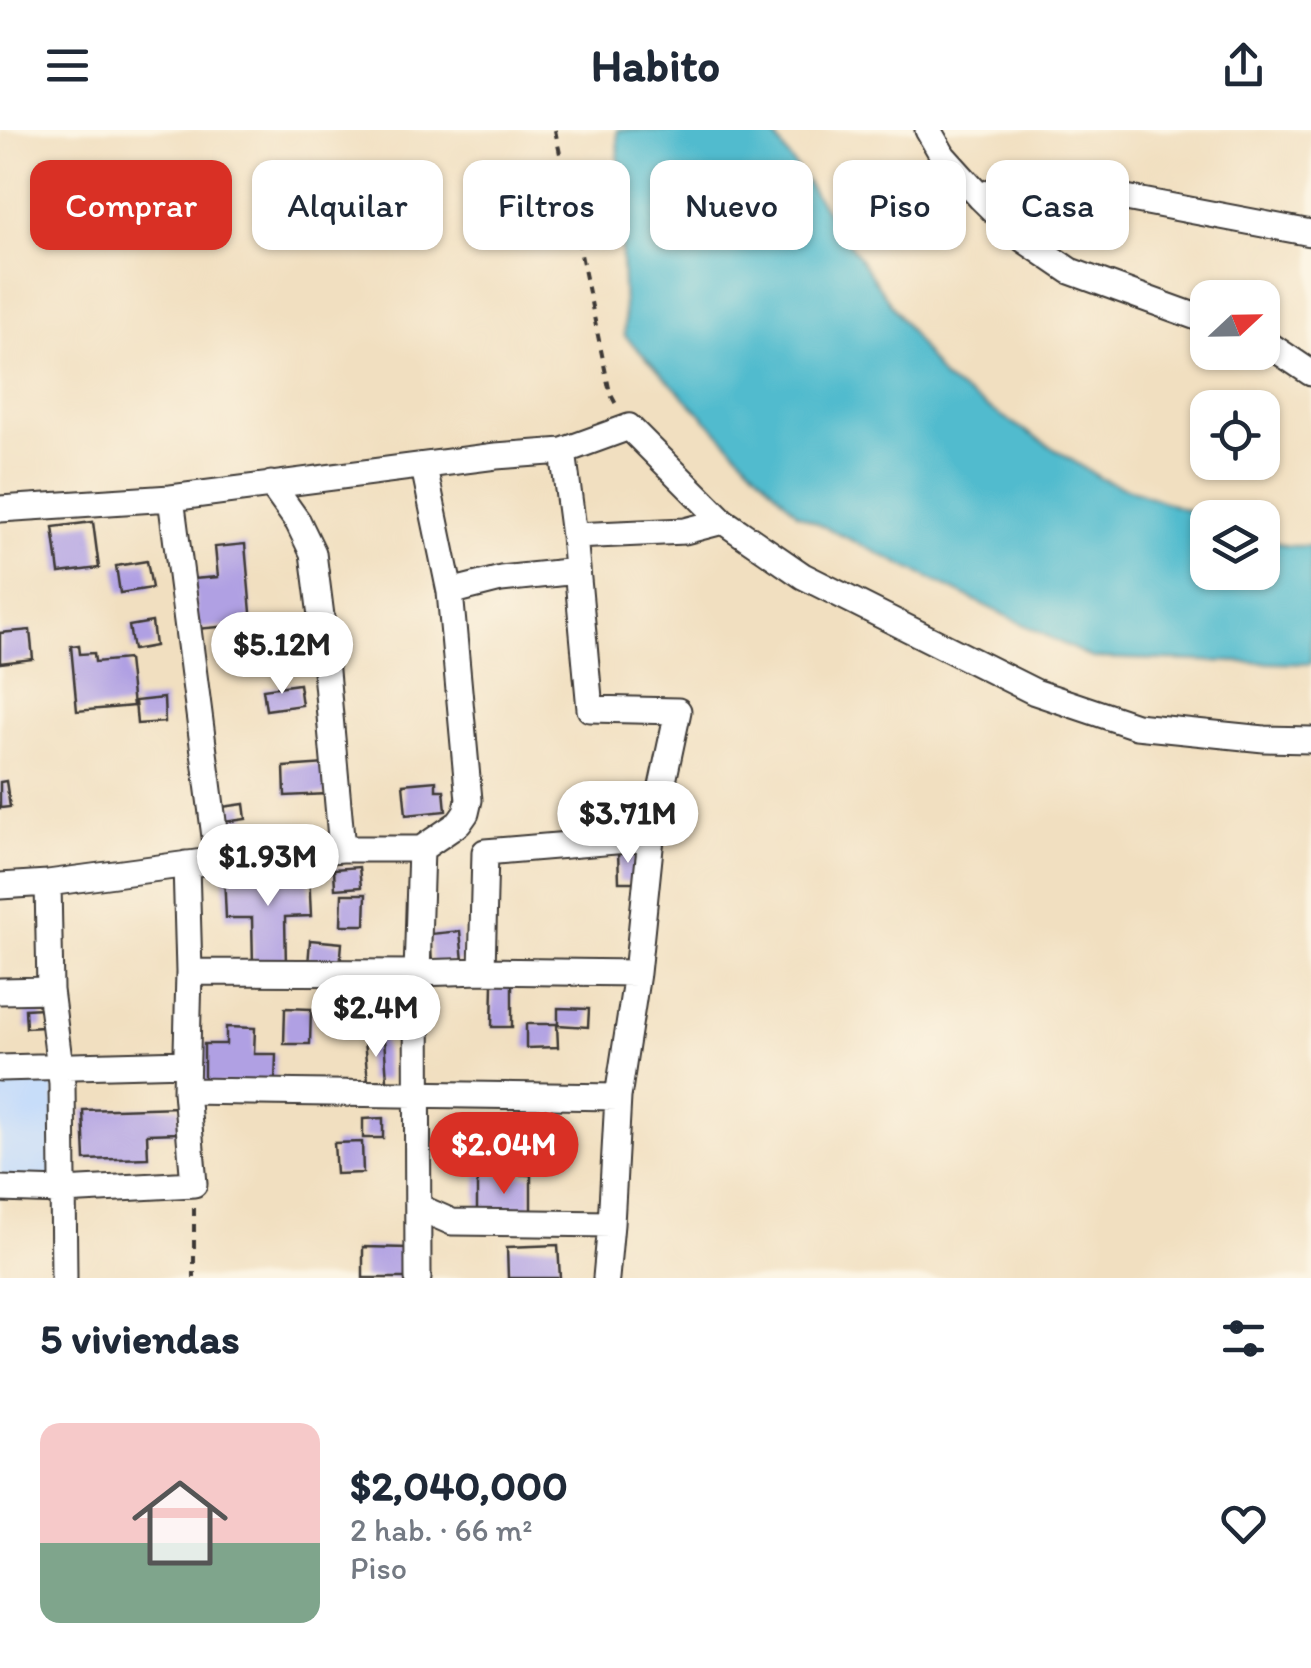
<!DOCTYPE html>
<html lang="es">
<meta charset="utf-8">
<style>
body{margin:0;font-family:Itim,sans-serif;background:#f2f2f3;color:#1f2937;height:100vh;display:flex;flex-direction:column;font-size:38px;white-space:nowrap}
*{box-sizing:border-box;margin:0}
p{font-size:32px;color:#747a83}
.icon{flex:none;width:55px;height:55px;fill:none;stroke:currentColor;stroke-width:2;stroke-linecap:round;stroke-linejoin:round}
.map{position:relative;height:1148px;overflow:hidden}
.sheet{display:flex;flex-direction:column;background:#fff;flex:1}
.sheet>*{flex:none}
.top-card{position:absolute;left:30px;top:30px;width:1252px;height:90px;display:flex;gap:20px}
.needle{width:65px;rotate:68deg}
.fabs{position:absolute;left:1190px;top:150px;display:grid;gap:20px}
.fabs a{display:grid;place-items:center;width:90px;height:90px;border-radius:20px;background:#fff;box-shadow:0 2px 8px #0004;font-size:50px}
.price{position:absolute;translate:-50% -85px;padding:0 22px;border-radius:35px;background:#fff;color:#222;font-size:32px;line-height:65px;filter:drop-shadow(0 2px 5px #0008)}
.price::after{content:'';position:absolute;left:50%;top:60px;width:30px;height:22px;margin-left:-15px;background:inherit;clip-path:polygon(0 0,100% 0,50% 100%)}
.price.on{background:#d93025;color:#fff}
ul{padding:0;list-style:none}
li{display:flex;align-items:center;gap:30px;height:250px;padding:0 40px}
li span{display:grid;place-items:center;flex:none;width:280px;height:200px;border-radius:20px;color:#555}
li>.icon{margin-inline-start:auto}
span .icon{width:120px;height:120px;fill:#fffc;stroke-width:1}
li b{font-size:42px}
h2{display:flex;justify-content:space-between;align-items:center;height:120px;padding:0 40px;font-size:42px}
.chip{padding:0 35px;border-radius:20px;background:#fff;box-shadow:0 2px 8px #0004;font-size:35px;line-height:90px}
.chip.on{background:#d93025;color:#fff}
header{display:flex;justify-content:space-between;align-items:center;height:130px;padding:0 40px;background:#fff;font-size:45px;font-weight:800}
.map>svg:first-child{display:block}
</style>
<header><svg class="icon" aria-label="menu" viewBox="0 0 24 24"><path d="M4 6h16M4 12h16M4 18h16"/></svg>Habito<svg class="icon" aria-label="share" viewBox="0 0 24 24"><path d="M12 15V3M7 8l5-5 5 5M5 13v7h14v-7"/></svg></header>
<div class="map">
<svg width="1311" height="1148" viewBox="0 0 1311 1148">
<rect width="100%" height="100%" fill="#fcf5e5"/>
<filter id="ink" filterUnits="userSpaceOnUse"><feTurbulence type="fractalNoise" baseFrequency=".01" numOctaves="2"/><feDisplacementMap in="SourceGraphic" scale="20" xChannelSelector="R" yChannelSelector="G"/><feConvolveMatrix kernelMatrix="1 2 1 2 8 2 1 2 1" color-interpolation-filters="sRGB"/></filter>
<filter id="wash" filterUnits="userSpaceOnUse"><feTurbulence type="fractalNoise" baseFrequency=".0048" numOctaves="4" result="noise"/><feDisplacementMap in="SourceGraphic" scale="40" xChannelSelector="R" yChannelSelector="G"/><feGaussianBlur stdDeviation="2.25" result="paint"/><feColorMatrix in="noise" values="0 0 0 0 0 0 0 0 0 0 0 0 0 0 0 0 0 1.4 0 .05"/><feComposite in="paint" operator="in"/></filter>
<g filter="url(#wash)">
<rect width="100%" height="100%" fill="#f1dfc0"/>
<path fill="#c7ddf9" d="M54,941L58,1058H0V942Z"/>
<path fill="#51bbce" stroke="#366c75" stroke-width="2.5" d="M617,0H774L775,7L943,249L1102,349L1208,388V442H1262L1263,407L1287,416H1311V534L1092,528L798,384L625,206Z"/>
<g id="blocks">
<path fill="#b0a0e3" d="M93,392L99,438L59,443L53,397Z
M245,414L252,494L197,499L193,449L218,447L215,417Z
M147,431L152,458L120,463L116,436Z
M152,492L155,516L133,520L129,496Z
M30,500L33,529L0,533V503Z
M79,515L80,524L94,523L95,532L128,529L133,576L77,581L71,516Z
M299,554L302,575L266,580L263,559Z
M164,568L165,592L137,594L135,571Z
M326,634L328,664L285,666L284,637Z
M6,651L10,677L0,678V652Z
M436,651V660H444L446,681L406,685L403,654Z
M244,674L246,689L224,692L222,677Z
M618,720H637L638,752H619Z
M359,737L361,757L335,759L334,739Z
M309,742L311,786L285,787L286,836H253L252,788H226L224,744Z
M342,764H366L365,795H341Z
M460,801L463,831L432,834L430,804Z
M310,810L342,813L340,837L308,835Z
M493,853L512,854V897H492Z
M42,878L43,897L26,898L25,879Z
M285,878L311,879L310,914H284Z
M558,878L589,879L588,897L558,895Z
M526,894H557L558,917L526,918Z
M226,897L255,898L254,924H276L275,955L204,954V914H226Z
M384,909L387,950L368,951L364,911Z
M179,977L180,1003L147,1004L148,1028L85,1030L83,980Z
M383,988V1008H363V989Z
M362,1012L363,1043L336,1044L334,1013Z
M477,1043L531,1045V1090L477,1089Z
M558,1115L560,1148H508L507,1117Z
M363,1117L409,1118L408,1148H363Z"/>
</g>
</g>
<g filter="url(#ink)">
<use href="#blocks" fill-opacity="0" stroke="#3c3935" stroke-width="2.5"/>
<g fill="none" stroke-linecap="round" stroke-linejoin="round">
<defs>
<path id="minor" d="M928,0L943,26L980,67L1023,109L1070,141L1208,191
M980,67L1010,53L1031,50L1311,103
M1262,210L1311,243
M563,321L574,406L590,579L678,581L651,708L637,843L618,967L611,1094L606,1148
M424,337L450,462L501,449L577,441
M271,354L298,392L313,423L321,486L342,719
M171,368L218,730
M0,379L171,368L496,326L563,321L629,297L723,391L803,446L1035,562L1136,596L1264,609L1311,610
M574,406L685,401L723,391
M48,753L50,860L62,953L64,1148
M0,756L48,753L218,730L342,719H421L459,693L466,683L469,670L450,462
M482,841L485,722L651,708
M189,842L417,843L482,841L637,843
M0,861L50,860
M0,938L186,933
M186,961L618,967
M0,1059L63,1061L194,1054L186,961L189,842L186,734
M418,1077L452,1092L611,1094
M418,1148L417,843L421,719"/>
</defs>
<use href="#minor" stroke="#3c3935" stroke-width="29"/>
<path stroke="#3c3935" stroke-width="4" stroke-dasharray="8 8" stroke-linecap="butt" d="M555,0L610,263L618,278
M194,1078V1148"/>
<use href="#minor" stroke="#fff" stroke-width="25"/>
</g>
</g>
</svg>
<div class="fabs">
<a><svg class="needle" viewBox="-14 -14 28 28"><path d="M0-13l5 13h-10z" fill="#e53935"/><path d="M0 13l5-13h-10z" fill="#747a83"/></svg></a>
<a><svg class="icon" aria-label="locate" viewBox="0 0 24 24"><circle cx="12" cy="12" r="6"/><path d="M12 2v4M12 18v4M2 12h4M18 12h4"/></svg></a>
<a><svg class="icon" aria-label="layers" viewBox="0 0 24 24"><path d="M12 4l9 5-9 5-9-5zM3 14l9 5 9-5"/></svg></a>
</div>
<b class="price" style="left:282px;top:567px">$5.12M</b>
<b class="price" style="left:628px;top:736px">$3.71M</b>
<b class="price" style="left:268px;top:779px">$1.93M</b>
<b class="price" style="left:376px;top:930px">$2.4M</b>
<b class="price on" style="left:504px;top:1067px">$2.04M</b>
<div class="top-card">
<a class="chip on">Comprar</a>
<a class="chip">Alquilar</a>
<a class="chip">Filtros</a>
<a class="chip">Nuevo</a>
<a class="chip">Piso</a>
<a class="chip">Casa</a>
</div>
</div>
<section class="sheet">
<h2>5 viviendas<svg class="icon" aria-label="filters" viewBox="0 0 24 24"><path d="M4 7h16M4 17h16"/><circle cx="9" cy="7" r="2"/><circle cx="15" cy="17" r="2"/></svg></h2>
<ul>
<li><span style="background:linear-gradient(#f6c9c9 60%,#7fa58c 0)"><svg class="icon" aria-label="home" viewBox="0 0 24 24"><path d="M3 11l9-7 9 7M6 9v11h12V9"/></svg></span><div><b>$2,040,000</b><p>2 hab. · 66 m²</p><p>Piso</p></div><svg class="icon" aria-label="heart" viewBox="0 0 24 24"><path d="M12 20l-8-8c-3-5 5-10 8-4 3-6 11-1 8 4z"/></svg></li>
</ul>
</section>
